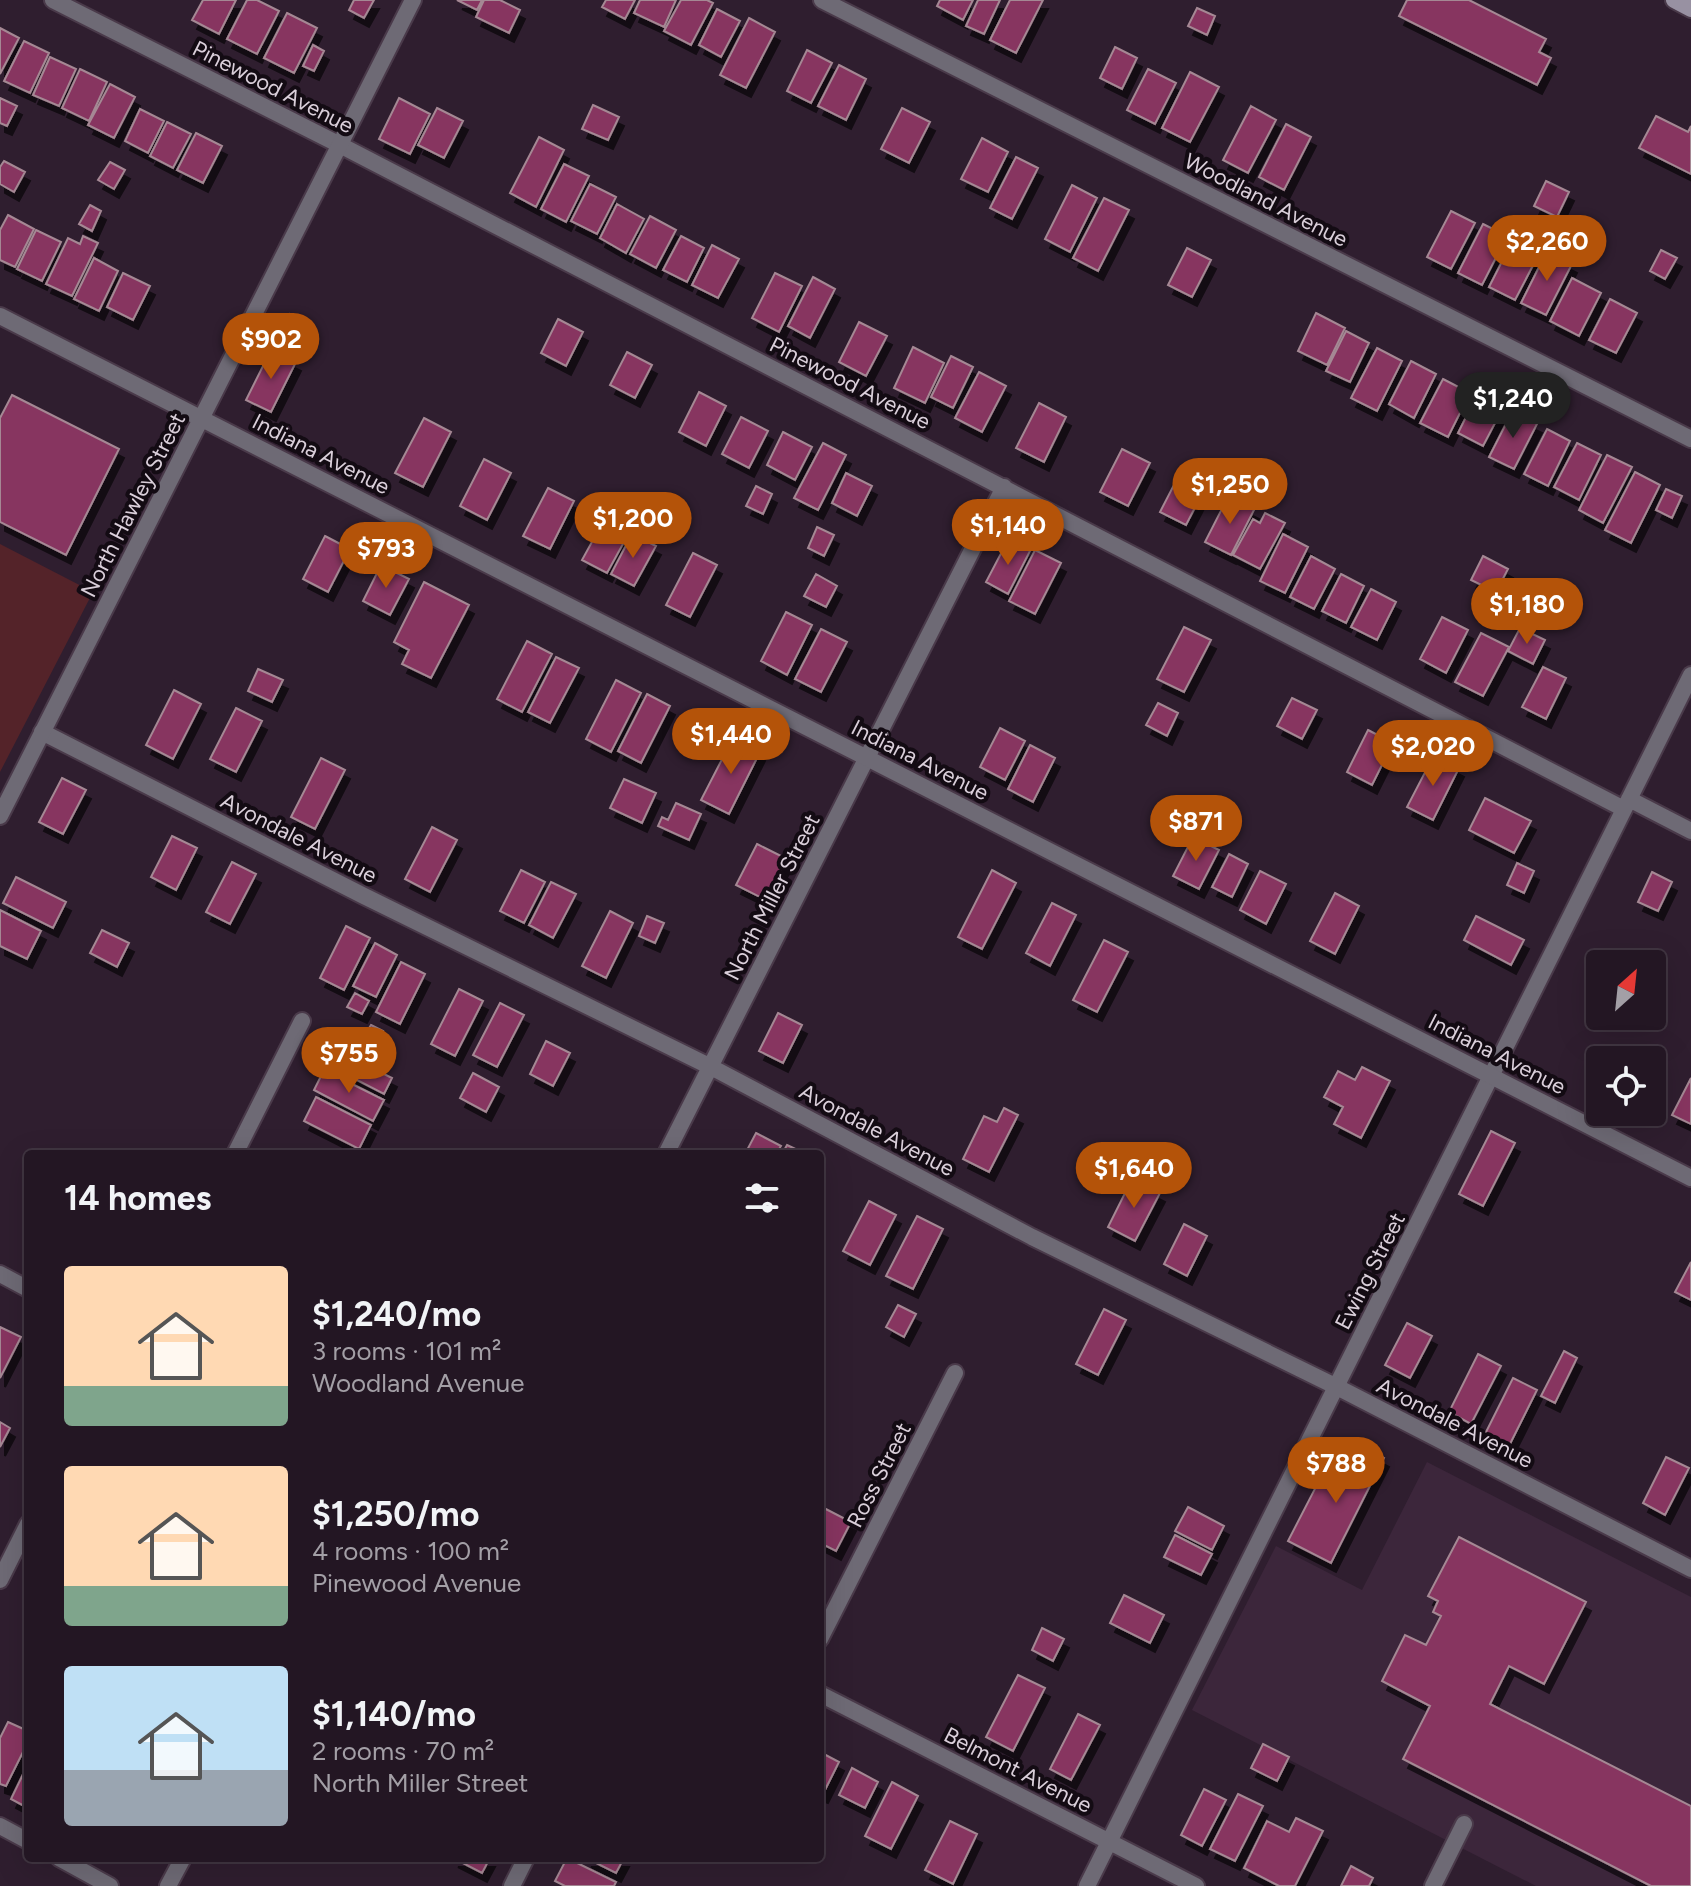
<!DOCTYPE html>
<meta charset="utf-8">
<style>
body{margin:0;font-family:Figtree,sans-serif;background:#2f2330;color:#f1f3f6;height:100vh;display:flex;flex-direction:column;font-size:30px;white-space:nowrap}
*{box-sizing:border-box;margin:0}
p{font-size:26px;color:#a39fa6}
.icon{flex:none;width:44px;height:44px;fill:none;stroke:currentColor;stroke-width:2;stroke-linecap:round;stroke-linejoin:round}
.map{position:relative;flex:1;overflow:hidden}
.panel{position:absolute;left:24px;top:1150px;width:800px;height:712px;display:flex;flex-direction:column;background:#231623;border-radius:8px;box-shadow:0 8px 32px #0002,0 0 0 2px #403541}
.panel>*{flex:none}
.needle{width:52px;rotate:27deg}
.fabs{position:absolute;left:1586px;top:950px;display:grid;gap:16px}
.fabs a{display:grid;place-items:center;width:80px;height:80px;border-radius:8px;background:#231623;box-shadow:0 8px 32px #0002,0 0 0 2px #403541;font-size:40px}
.price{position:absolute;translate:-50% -68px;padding:0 18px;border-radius:28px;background:#b45309;color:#fff;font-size:26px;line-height:52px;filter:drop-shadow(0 2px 4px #0008)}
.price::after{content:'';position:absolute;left:50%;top:48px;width:24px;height:18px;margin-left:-12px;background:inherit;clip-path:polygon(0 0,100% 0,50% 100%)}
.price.selected{background:#222;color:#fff}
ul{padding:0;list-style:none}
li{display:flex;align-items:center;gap:24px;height:200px;padding:0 40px}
li span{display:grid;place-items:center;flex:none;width:224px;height:160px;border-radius:8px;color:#555}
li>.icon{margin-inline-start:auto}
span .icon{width:96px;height:96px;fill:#fffc;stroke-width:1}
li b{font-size:34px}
h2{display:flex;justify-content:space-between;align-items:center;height:96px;padding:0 40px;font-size:34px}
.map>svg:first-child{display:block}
</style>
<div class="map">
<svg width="1691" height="1886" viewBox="0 0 1691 1886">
<defs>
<filter id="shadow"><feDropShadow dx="5" dy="9" stdDeviation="0" flood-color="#0009"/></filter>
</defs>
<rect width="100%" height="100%" fill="#2f1e2f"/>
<path fill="#3c263b" d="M1427,1462L1691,1597V1886H1536L1192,1710L1276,1546L1362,1590Z"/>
<path fill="#542329" d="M0,544L93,592L0,772Z"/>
<path fill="#873660" stroke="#a58894" stroke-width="2" filter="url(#shadow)" d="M203,0H236L219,34L192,20Z
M247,0H257L279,11L257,54L227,39Z
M354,0H374L364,18L349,10Z
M457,0H482L477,10Z
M484,0H500L520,10L509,33L476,17Z
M606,0H635L625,19L602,7Z
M640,0H676L664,27L634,13Z
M681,0H707L713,3L691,45L664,31Z
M940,0H973L963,20L937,6Z
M978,0H1000L984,34L966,26Z
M1010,0H1043L1016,53L990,40Z
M1407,0H1469L1546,39L1539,52L1551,58L1537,85L1399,16Z
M1197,8L1215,16L1207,35L1188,26Z
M717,9L740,21L721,57L699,45Z
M287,13L317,28L294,73L264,58Z
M749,18L775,32L746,88L720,75Z
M0,28L19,38L0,74Z
M24,41L49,53L30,93L4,81Z
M313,45L324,51L314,71L303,66Z
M1115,47L1137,58L1122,89L1100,78Z
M807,50L832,63L811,103L787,91Z
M50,57L76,69L59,106L33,95Z
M839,65L866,79L846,120L818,106Z
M80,69L107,82L89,121L62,108Z
M1148,69L1176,83L1155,124L1127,110Z
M1190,72L1219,87L1190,142L1162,128Z
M110,84L135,97L114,138L88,125Z
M0,98L17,106L7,126L0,123Z
M399,98L430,114L410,154L379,139Z
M593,105L619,117L608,140L582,129Z
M1251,106L1276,120L1248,173L1223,160Z
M437,108L463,121L444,158L418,145Z
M902,108L930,122L909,163L881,149Z
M140,109L164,121L148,153L125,141Z
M1656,116L1688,132L1691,126V174L1639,148Z
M167,122L191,134L173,168L150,156Z
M1286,124L1311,137L1284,190L1259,177Z
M196,133L222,146L203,183L177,170Z
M539,137L564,150L536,207L510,193Z
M982,138L1008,152L988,192L961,179Z
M1016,157L1038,168L1012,219L990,208Z
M4,161L25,172L14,192L0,184V167Z
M110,162L125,170L114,189L98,180Z
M564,164L589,176L566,222L541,209Z
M1546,181L1569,192L1557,217L1534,206Z
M590,184L616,197L597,234L571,221Z
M1072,185L1097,198L1070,252L1045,239Z
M1104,198L1129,210L1098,271L1073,258Z
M617,204L644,219L626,253L600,238Z
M90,205L101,211L92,231L79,224Z
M1451,211L1475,223L1451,269L1427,257Z
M8,215L34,229L15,267L0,260V230Z
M650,216L676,230L656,268L630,254Z
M1483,224L1507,236L1482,285L1458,273Z
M36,230L61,242L42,281L17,269Z
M1516,234L1542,248L1515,300L1489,287Z
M83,236L98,243L72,296L46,284L68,238L80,244Z
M681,236L704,248L687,282L663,270Z
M712,245L739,259L718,298L692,285Z
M1187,248L1211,260L1192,297L1168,285Z
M1661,250L1677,258L1665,279L1650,271Z
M1547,251L1572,264L1546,315L1521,303Z
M94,258L118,271L99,311L74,299Z
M123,273L150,286L133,320L107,307Z
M775,273L802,286L779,332L752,318Z
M813,277L835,289L810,338L788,326Z
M1572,278L1601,293L1579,336L1550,321Z
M1610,299L1637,313L1616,353L1589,340Z
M1316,313L1345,328L1327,365L1298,351Z
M290,314L308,322L298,344L280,336Z
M558,319L583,332L566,366L541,353Z
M859,322L887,336L866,376L839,362Z
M1346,331L1369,343L1350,382L1326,371Z
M913,347L944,363L925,403L894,388Z
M1377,348L1402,361L1377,411L1351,398Z
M271,350L296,362L271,412L246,400Z
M627,352L652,365L635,398L610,385Z
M951,356L973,367L953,408L931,397Z
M1411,361L1436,374L1414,418L1389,404Z
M979,372L1006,386L982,432L955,418Z
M1443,379L1470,393L1448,437L1420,423Z
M1479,391L1505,404L1483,446L1458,433Z
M699,392L726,406L706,446L679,432Z
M12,395L119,449L66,555L0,522V418Z
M1039,403L1066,417L1044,462L1016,448Z
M1512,412L1537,424L1514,469L1489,457Z
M741,417L768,431L749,468L722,454Z
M424,418L451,432L423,487L395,473Z
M1547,429L1570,441L1548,486L1524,474Z
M783,432L812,447L795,480L767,465Z
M823,443L846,455L818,510L794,498Z
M1577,443L1601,455L1579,500L1554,487Z
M1122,449L1150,463L1128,506L1100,492Z
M1607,455L1632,467L1603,523L1579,510Z
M484,459L511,473L487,520L460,506Z
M1635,472L1660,485L1631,543L1605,530Z
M846,473L872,486L857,516L832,503Z
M1177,479L1203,492L1186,525L1160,512Z
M756,486L772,494L763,514L746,506Z
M548,488L574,501L550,549L523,536Z
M1666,489L1682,496L1672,518L1656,510Z
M1228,497L1254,510L1231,555L1205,542Z
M610,509L635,522L607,573L582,560Z
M1265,513L1285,523L1260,569L1233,555L1253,519L1260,523Z
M817,527L834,535L824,556L808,548Z
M632,534L656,546L634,586L611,574Z
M1283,534L1308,547L1285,593L1260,581Z
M325,536L350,549L328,592L303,579Z
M1008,540L1030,551L1008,594L986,582Z
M1035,550L1061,563L1035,614L1009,601Z
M693,553L717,565L690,617L666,605Z
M1311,556L1335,569L1314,609L1290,597Z
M1483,556L1508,569L1496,592L1471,580Z
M381,565L409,579L390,615L363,601Z
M816,574L837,586L826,607L804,596Z
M1341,574L1364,586L1346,623L1322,611Z
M424,582L469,605L431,678L402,664L409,650L394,642Z
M1371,589L1396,602L1377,640L1351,627Z
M786,612L812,625L787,675L761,661Z
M1442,617L1468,630L1446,673L1420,659Z
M1184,627L1211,640L1184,692L1157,679Z
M1520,628L1545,640L1533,664L1508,651Z
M821,629L847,642L821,692L795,679Z
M1481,633L1509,647L1483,696L1455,682Z
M527,641L552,654L522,712L497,699Z
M556,657L579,668L550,723L528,712Z
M1543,667L1566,678L1546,719L1522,707Z
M258,669L283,680L272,702L248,691Z
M616,680L641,693L611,752L586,739Z
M174,690L201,704L173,759L146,745Z
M647,694L670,706L641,763L618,751Z
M1292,698L1317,710L1302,739L1277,726Z
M1158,703L1178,713L1167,736L1146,725Z
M236,708L262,721L236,772L210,759Z
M1000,728L1025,741L1005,780L980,767Z
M1368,730L1393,743L1372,785L1347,772Z
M733,738L760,752L729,814L701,800Z
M1030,745L1055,758L1033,802L1008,789Z
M1434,755L1459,768L1433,820L1407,807Z
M321,758L345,770L315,829L291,817Z
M62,778L86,790L63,834L39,822Z
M624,779L656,793L642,823L610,808Z
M1485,798L1531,821L1514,853L1469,830Z
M676,803L701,814L689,840L658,826L662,817L668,820Z
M432,827L457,840L430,892L405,879Z
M172,836L197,848L176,890L151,877Z
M1193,837L1219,850L1199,889L1173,876Z
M757,844L787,859L766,900L736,885Z
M1229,854L1248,864L1232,897L1212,887Z
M232,862L256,874L230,924L206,912Z
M1517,863L1534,871L1524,893L1507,885Z
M521,870L545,882L524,923L500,911Z
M992,870L1016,883L982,949L958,937Z
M1260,871L1286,884L1266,924L1240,910Z
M1652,872L1672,882L1658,911L1638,902Z
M16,877L66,902L53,928L3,903Z
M551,882L576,894L553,938L529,925Z
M1335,893L1359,906L1335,954L1310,941Z
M1052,903L1076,915L1050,966L1026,953Z
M0,910L41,931L27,959L0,946Z
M610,911L633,923L606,978L582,966Z
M647,916L664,923L655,943L639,936Z
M1476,916L1524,940L1511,965L1464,940Z
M346,926L370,938L344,990L320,978Z
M102,930L129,943L117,967L90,953Z
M1104,940L1128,952L1097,1012L1073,1000Z
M375,943L397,955L376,997L353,986Z
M401,962L425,974L400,1024L376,1012Z
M459,989L483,1001L455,1056L431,1044Z
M355,993L369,1001L362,1014L347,1007Z
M500,1003L524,1015L497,1067L473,1055Z
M778,1013L802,1025L783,1063L759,1051Z
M371,1025L383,1031L374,1046L362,1039Z
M546,1041L570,1053L553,1086L530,1074Z
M334,1049L392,1078L384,1094L326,1064Z
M1362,1067L1390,1081L1361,1138L1334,1124L1343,1107L1324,1097L1338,1071L1355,1080Z
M324,1070L384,1100L373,1121L314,1090Z
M473,1073L499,1087L486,1112L460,1098Z
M1691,1078V1124L1672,1115Z
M316,1097L371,1125L359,1149L304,1121Z
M1004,1108L1018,1115L989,1172L963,1159L984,1116L997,1122Z
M1491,1131L1515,1143L1483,1206L1459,1194Z
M756,1133L781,1146L776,1154H745Z
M787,1145L806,1154H782Z
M1132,1179L1160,1193L1135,1241L1108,1227Z
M869,1201L896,1215L870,1265L843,1251Z
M917,1216L943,1229L913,1289L886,1276Z
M1184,1224L1207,1236L1187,1276L1164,1264Z
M1691,1262V1300L1675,1292Z
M898,1305L916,1314L904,1337L886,1327Z
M1104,1309L1126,1320L1098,1375L1076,1364Z
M1407,1323L1432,1336L1410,1378L1385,1365Z
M0,1327L21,1337L0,1378Z
M1564,1351L1577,1358L1555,1403L1541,1396Z
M1478,1354L1501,1366L1471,1424L1449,1412Z
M1513,1378L1537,1390L1509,1446L1485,1434Z
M0,1422L10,1428L0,1447Z
M1355,1443L1384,1458L1331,1563L1288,1541L1321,1477L1334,1484Z
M1666,1457L1689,1468L1665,1515L1643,1503Z
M820,1506L851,1522L836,1551L820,1543Z
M1188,1507L1224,1526L1212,1550L1175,1531Z
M1175,1535L1212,1554L1201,1575L1164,1557Z
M1459,1537L1586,1602L1544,1684L1509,1666L1490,1704L1691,1806V1886H1651L1403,1759L1430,1706L1382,1681L1405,1635L1426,1645L1441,1616L1433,1612L1438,1601L1428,1596Z
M1124,1595L1164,1615L1150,1643L1110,1623Z
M1042,1628L1064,1639L1053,1661L1032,1650Z
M1018,1675L1045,1688L1013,1751L986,1737Z
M1078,1714L1100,1725L1071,1780L1050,1769Z
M8,1722L28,1731V1742L6,1786L0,1784V1738Z
M1263,1744L1289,1757L1277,1781L1251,1768Z
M820,1752L839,1762L823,1794L820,1793Z
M28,1764V1808L11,1799Z
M852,1768L878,1782L865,1808L839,1795Z
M892,1782L918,1796L891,1849L865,1836Z
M1204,1789L1226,1800L1202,1846L1181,1835Z
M1238,1794L1263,1806L1235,1861L1210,1849Z
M1296,1818L1323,1831L1295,1886H1279L1244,1868L1267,1821L1289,1832Z
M950,1821L977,1834L953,1884L925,1870Z
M453,1858H490L482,1873Z
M567,1858L616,1882L614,1886H565L555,1881Z
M586,1858H624L616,1873Z
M1351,1866L1373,1878L1369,1886H1341Z"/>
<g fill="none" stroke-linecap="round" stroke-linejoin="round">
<defs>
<path id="minor" d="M53,0L340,145L1624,809
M822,0L1691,439
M42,732L364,896L711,1067L1032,1237L1337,1387L1691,1569
M1629,799L1691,831
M235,1154L302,1021
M666,1154L1004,487
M0,1274L28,1289
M0,1580L28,1524
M820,1639L955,1373
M820,1694L1196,1886
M0,1826L28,1841
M59,1858L110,1886
M168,1886L183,1858
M512,1886L526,1858
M1087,1886L1691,675
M1433,1886L1464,1824"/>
<path id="tertiary" d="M0,316L1691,1178
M0,816L413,0"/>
<path id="secondary" d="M1674,0L1691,9"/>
</defs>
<use href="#minor" stroke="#4a3a4a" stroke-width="20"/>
<use href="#tertiary" stroke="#4a3a4a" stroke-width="20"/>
<use href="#secondary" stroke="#4a3a4a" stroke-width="20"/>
<use href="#minor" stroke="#6e6a75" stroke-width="16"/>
<use href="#tertiary" stroke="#6e6a75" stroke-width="16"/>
<use href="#secondary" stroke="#9891a2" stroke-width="16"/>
</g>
<g text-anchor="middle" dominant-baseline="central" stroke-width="8" stroke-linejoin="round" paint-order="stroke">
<g font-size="22" fill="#dacfda" stroke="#130b13">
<text transform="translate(273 87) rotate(27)">Pinewood Avenue</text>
<text transform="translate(1266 200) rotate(27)">Woodland Avenue</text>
<text transform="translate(850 383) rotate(27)">Pinewood Avenue</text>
<text transform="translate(321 454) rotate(27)">Indiana Avenue</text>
<text transform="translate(133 505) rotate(-63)">North Hawley Street</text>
<text transform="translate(920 760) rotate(27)">Indiana Avenue</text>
<text transform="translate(299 838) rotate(27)">Avondale Avenue</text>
<text transform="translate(772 897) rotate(-63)">North Miller Street</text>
<text transform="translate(1497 1054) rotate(27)">Indiana Avenue</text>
<text transform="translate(877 1130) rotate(28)">Avondale Avenue</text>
<text transform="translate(1370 1271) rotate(-63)">Ewing Street</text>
<text transform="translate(1455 1423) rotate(27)">Avondale Avenue</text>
<text transform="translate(879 1475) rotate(-63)">Ross Street</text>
<text transform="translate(1018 1770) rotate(27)">Belmont Avenue</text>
</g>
</g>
</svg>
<div class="fabs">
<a><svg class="needle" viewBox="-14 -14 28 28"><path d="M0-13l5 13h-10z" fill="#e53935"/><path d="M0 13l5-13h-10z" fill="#a39fa6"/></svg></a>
<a><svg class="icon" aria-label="locate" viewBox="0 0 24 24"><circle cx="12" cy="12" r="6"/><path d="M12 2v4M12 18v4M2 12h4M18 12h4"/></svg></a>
</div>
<b class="price" style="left:1547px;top:283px">$2,260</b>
<b class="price" style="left:271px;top:381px">$902</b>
<b class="price selected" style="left:1513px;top:440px">$1,240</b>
<b class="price" style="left:1230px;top:526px">$1,250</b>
<b class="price" style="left:633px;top:560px">$1,200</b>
<b class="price" style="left:1008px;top:567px">$1,140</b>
<b class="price" style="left:386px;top:590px">$793</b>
<b class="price" style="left:1527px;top:646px">$1,180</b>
<b class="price" style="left:731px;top:776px">$1,440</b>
<b class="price" style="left:1433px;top:788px">$2,020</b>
<b class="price" style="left:1196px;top:863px">$871</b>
<b class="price" style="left:349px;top:1095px">$755</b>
<b class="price" style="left:1134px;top:1210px">$1,640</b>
<b class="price" style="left:1336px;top:1505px">$788</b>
<section class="panel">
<h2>14 homes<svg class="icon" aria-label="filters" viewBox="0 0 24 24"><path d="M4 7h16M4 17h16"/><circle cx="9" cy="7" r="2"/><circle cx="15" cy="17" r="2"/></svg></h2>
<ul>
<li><span style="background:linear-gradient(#ffd9b3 75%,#7fa58c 0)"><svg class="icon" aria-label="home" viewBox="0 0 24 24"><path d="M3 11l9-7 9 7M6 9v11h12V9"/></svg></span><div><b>$1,240/mo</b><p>3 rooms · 101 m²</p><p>Woodland Avenue</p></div></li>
<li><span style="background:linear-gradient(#ffd9b3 75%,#7fa58c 0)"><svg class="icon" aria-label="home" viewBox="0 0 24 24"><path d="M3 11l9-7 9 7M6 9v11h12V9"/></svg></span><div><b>$1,250/mo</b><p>4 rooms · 100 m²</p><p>Pinewood Avenue</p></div></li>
<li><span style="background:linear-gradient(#bfe0f5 65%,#9aa5b1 0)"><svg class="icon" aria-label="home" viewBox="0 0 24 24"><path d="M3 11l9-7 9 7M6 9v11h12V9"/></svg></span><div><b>$1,140/mo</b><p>2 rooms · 70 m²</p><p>North Miller Street</p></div></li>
</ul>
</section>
</div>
